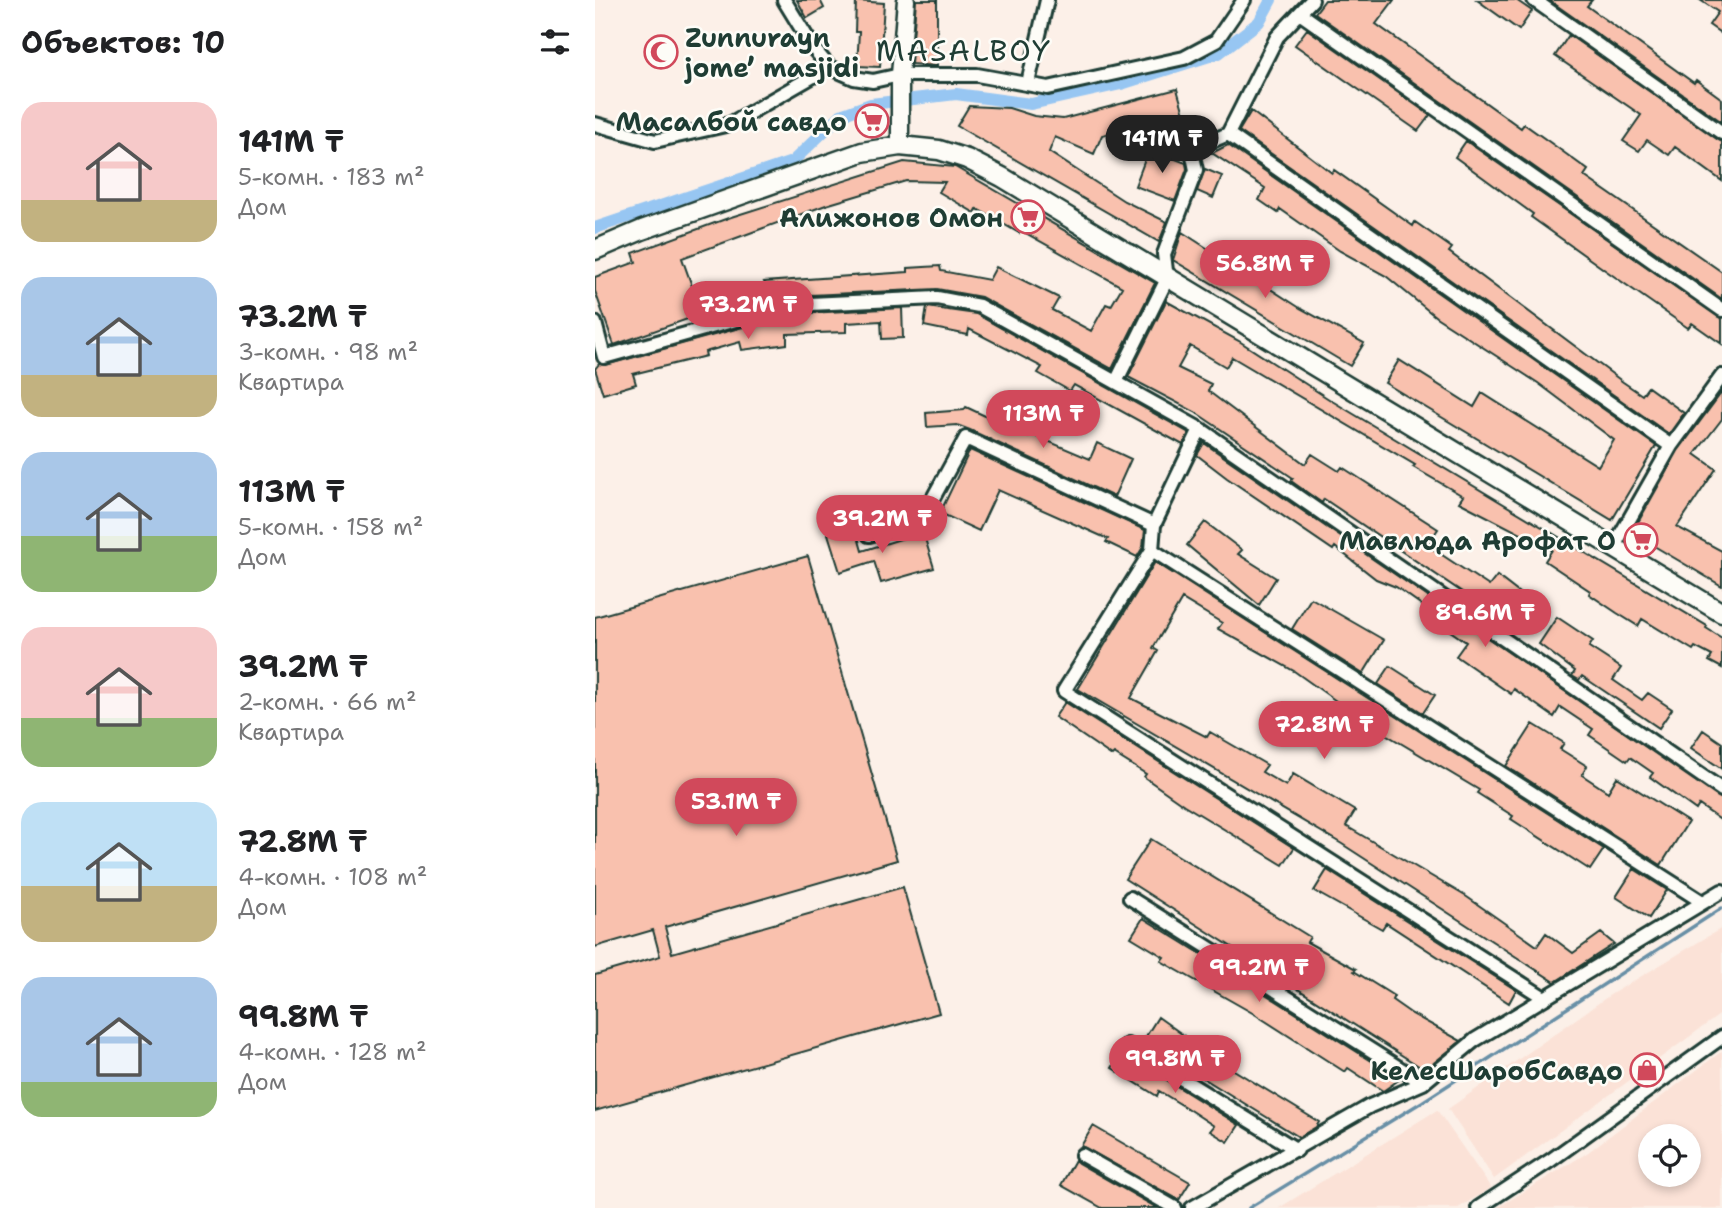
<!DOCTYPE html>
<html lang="ru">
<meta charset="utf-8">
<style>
body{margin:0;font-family:"Shantell Sans",sans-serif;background:#f2f2f2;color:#202124;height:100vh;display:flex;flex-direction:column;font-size:26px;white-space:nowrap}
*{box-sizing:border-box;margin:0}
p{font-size:23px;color:#757577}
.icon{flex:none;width:38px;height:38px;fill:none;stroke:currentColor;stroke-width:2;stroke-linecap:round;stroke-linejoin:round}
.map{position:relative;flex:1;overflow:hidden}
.sheet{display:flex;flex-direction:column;background:#fff;width:595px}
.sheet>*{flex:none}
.controls{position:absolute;left:1043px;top:1124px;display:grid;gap:14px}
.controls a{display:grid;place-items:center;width:63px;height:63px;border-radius:50%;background:#fff;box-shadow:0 4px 10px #0003;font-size:35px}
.price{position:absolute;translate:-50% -60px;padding:0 16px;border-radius:24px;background:#d1495b;color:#fff;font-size:23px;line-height:46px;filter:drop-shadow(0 2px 4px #0008)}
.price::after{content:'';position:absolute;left:50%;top:42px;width:21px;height:16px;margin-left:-10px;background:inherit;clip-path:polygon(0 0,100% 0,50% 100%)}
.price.current{background:#222;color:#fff}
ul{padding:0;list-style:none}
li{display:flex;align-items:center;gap:21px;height:175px;padding:0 21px}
li span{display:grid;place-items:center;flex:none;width:196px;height:140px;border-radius:21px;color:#555}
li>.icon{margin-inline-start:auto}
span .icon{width:84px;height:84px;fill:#fffc;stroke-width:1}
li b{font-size:30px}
h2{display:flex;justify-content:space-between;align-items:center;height:84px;padding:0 21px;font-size:30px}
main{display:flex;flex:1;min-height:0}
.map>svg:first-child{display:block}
</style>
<main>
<section class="sheet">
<h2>Объектов: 10<svg class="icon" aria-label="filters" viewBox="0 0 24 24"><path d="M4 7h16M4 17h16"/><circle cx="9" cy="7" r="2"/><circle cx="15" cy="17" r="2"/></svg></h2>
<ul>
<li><span style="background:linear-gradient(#f6c9c9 70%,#c2b280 0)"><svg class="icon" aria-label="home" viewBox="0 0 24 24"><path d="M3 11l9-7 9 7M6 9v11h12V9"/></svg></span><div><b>141M ₸</b><p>5-комн. · 183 m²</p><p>Дом</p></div></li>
<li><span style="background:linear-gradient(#a9c7e8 70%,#c2b280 0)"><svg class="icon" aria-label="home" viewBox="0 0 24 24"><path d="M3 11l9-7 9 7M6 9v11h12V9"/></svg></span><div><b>73.2M ₸</b><p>3-комн. · 98 m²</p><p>Квартира</p></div></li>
<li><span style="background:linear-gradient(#a9c7e8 60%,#8fb573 0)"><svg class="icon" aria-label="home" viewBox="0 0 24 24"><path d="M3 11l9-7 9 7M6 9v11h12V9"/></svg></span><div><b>113M ₸</b><p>5-комн. · 158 m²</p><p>Дом</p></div></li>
<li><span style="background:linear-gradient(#f6c9c9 65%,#8fb573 0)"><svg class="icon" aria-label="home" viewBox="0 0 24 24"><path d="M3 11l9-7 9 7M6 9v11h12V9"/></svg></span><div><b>39.2M ₸</b><p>2-комн. · 66 m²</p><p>Квартира</p></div></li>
<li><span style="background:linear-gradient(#bfe0f5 60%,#c2b280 0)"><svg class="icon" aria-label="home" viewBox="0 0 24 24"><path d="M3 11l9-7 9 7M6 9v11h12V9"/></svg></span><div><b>72.8M ₸</b><p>4-комн. · 108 m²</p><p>Дом</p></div></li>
<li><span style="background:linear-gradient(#a9c7e8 75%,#8fb573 0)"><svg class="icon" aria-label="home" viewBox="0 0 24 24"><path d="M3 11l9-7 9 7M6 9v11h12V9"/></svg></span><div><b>99.8M ₸</b><p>4-комн. · 128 m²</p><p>Дом</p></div></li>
</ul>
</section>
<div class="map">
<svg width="1127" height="1208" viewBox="0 0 1127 1208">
<rect width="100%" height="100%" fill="#fcf0e8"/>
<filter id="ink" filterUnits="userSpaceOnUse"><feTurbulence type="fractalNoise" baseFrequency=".0143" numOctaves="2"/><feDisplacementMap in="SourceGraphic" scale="14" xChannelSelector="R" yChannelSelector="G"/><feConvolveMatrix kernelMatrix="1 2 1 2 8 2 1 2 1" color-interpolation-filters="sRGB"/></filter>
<g filter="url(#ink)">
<path fill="#fbe2d7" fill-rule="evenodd" d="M1127,928V1013L899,1179L853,1109L1015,995Z
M1127,1051V1208H902L992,1153ZM1055,1136H1094V1174H1055Z
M842,1110L896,1188L863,1208H684Z"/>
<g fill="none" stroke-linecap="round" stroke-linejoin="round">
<path stroke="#678fa6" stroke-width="3.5" d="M654,1208L827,1102L1127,908"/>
<path stroke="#97c6f2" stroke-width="12" d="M0,228L197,162L246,115L276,104L361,94L436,104L526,84L624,53L664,22L676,0"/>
</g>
<path fill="#f9c1ae" stroke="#1f3d34" stroke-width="2" d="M202,0H225L229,8L212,18Z
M321,0H342V66L316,64Z
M730,0H799L781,24L926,128L929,124L960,146L993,170L989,176L1127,272V299L720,13Z
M882,0H921L937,11L924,30Z
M954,0H997L992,6L1099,83L1101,80L1127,99V122Z
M1105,0H1127V34L1114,25L1123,12Z
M261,1L289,3L285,67L262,66L264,32H260Z
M712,29L835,115L823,131L700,45Z
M974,35L1127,142V181L1080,147L1074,155L1052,140L1044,151L1028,141L1046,115L960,56Z
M582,89L590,117L507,135L499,154L460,137L454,152L529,201L572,222L564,242L362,126L374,106L414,108L439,116L468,119Z
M656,111L737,173L739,170L818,226L820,222L857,248L854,252L1028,382L1047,395L1053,387L1089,413L1074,434L644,131Z
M871,141L1127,319V344L1097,323L1093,328L1010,270L936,217L938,214L860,157Z
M633,145L1061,446L1017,520L790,383L804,360L879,407L887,393L1003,466L1019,440L943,383L841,317L791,276L745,251L685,209L683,213L664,200L670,188L617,153Z
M554,149L591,163L592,169L580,201L540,186Z
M309,162L360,167L560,283L517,369L386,297L342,289L194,296L177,301L169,282L313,272V268L345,266L346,271L394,280L401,267L464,298L457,310L496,331L511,304L516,306L527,287L425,230L424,233L382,209L380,213L344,192L350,182L311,181L231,205L87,258L107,314L19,345L0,291V277L41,262L38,253L136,217Z
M610,169L627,176L618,198L602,191Z
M587,232L705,308L769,343L755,366L578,260Z
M571,301L644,341L737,401L1112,626L1111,628L1127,638V668L1114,661L1117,656L1100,647L1098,650L1047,619L1043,626L1022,613L994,594L995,591L950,561L957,550L864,502L868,496L818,467L820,465L637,357L631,367L595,346L583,368L616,384L613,391L710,464L717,454L744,471L747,467L843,529L832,545L894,586L902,576L941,606L925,631L729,499L727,503L696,481L698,478L600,412L533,377Z
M332,307L381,314L594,433L588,445L479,385L475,391L443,373L447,367L374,329L373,335L329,326Z
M307,308L308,338L287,339L286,321L251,323V332L192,334V344L147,350L145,342L110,352L111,356L38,374L41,384L8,394L0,369L4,364L11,365L195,314Z
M1127,392V419L1100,454L1121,469L1082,527L1127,551V586L1037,533L1083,451Z
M371,407L433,436L434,433L495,459L502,443L536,459L519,497L375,430L362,425L332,427L331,413L369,410Z
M609,443L1127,799V821L1104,805L1101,810L1055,777L1058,773L1035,757L1032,761L994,735L998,729L965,707L959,717L919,689L916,694L861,656L871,642L835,617L838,613L801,587L781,579L740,547L738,550L632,478L602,455Z
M375,450L550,530L548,547L542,557L511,542L513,539L403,490L384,531L345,513Z
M610,522L647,550L643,554L681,578L664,605L592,545Z
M260,526L267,551L328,532L339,568L286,583L279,561L245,572L233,534Z
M213,556L302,860L70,927L77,953L308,887L344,1013L0,1111V975L65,956L58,930L0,947V617Z
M560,562L1009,849L995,870L916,819L918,816L882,793L884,790L772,723L699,671L623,629L627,623L587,599L558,648L563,651L536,698L612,737L615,732L672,765L667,772L691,786L698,774L760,811L751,826L872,897L942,946L951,933L978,953L1006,933L1019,944L960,982L747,844L483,689Z
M716,598L789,640L768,674L697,629Z
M962,617L998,641L994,647L1026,668L1018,680L1047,700L1053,693L1077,709L1064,728L987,676L984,680L977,676L980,671L944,644Z
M795,666L840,695L828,713L783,684Z
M470,702L699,848L688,865L589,805L549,777L551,774L519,754L517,756L460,717Z
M938,724L969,743L965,749L992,766L987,775L1013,792L1022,777L1093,822L1066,865L911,766Z
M1108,730L1127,743V769L1096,748Z
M556,839L715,937L712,942L761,969L759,971L799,996L797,1000L817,1014L866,1041L830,1070L530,879Z
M1039,869L1072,890L1054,918L1021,897Z
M732,870L921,990L914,1003L791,923L787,929L719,891Z
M548,918L645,978L805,1079L788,1091L753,1068L750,1072L661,1015L566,961L569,957L536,937Z
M563,1017L629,1064L724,1122L721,1127L704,1137L548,1041Z
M527,1052L644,1125L633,1142L615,1131L619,1126L590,1107L564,1091L562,1096L517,1068Z
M498,1126L595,1182L584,1200L486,1146Z
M480,1160L483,1163L562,1208H507L466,1185Z"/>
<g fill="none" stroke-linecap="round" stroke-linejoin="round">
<defs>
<path id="minor" d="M189,0L219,49L234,67L259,78L278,81L305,75H382L453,88L589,58L621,41L649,0
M939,0L1127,133
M706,14L1127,310
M433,83L452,0
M0,124L60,141L135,124L234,67
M633,134L1076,446
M0,323L9,357L194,305L342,298L384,306L605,429L1127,790
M521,382L572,279L569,254L601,170L598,156L603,147L633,134L682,37L717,0
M605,429L559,525L557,550L469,691L948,997
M274,535L326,520L371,438L559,525
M1018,548L1076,446L1127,376
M557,550L1106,901
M535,898L828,1083
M532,1045L702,1150
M487,1155L580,1208
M597,1208L775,1106L828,1083L880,1040L1127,891
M883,1208L956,1160L1127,1037"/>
<path id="tertiary" d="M305,146V75L311,0"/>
<path id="secondary" d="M0,250L47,230L267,152L305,146L344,150L372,159L407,177L1127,613"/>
</defs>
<use href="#minor" stroke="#1f3d34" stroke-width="18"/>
<use href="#tertiary" stroke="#1f3d34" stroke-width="21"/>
<use href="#secondary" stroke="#1f3d34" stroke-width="23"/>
<use href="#minor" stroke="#fdfcf7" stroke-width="12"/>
<use href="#tertiary" stroke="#fdfcf7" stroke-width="16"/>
<use href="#secondary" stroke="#fdfcf7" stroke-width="18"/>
</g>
</g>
<defs>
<symbol id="mosque-ring" viewBox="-11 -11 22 22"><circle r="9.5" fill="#fdfcf7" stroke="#d1495b" stroke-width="1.5"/><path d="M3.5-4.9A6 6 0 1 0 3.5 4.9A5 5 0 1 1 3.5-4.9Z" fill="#d1495b"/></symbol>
<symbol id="supermarket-ring" viewBox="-11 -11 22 22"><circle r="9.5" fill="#fdfcf7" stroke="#d1495b" stroke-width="1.5"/><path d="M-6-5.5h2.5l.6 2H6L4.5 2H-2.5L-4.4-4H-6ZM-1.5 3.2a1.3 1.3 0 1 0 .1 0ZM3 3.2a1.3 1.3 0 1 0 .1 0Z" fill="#d1495b"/></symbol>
<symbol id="shop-ring" viewBox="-11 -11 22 22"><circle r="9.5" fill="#fdfcf7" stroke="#d1495b" stroke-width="1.5"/><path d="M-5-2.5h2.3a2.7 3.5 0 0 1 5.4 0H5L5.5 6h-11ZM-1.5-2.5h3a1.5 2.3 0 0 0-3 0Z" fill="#d1495b"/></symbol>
</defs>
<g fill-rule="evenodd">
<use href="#mosque-ring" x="47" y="33" width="38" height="38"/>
<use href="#supermarket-ring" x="258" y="102" width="38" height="38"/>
<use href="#supermarket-ring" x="414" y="198" width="38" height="38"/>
<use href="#supermarket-ring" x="1027" y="521" width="38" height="38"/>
<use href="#shop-ring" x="1033" y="1051" width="38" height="38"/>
</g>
<g text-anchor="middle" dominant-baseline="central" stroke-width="5" stroke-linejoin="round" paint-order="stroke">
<g font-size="26" font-weight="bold" fill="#1f3d34" stroke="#fdfcf7" text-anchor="end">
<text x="90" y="37" text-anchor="start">Zunnurayn<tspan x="90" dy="30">jome’ masjidi</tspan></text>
<text x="252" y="121">Масалбой савдо</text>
<text x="408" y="217">Алижонов Омон</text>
<text x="1021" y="540">Мавлюда Арофат О</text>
<text x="1028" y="1070">КелесШаробСавдо</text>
</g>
<g font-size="30" letter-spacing="2" fill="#1f3d34" stroke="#fdfcf7">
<text x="369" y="50">MASALBOY</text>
</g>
</g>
</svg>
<div class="controls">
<a><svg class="icon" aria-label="locate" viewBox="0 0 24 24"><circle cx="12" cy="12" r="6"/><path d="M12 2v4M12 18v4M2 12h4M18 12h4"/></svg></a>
</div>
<b class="price current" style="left:567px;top:175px">141M ₸</b>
<b class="price" style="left:670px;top:300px">56.8M ₸</b>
<b class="price" style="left:153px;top:341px">73.2M ₸</b>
<b class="price" style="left:448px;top:450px">113M ₸</b>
<b class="price" style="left:287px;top:555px">39.2M ₸</b>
<b class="price" style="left:890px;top:649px">89.6M ₸</b>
<b class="price" style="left:729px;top:761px">72.8M ₸</b>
<b class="price" style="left:141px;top:838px">53.1M ₸</b>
<b class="price" style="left:664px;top:1004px">99.2M ₸</b>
<b class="price" style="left:580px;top:1095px">99.8M ₸</b>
</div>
</main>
